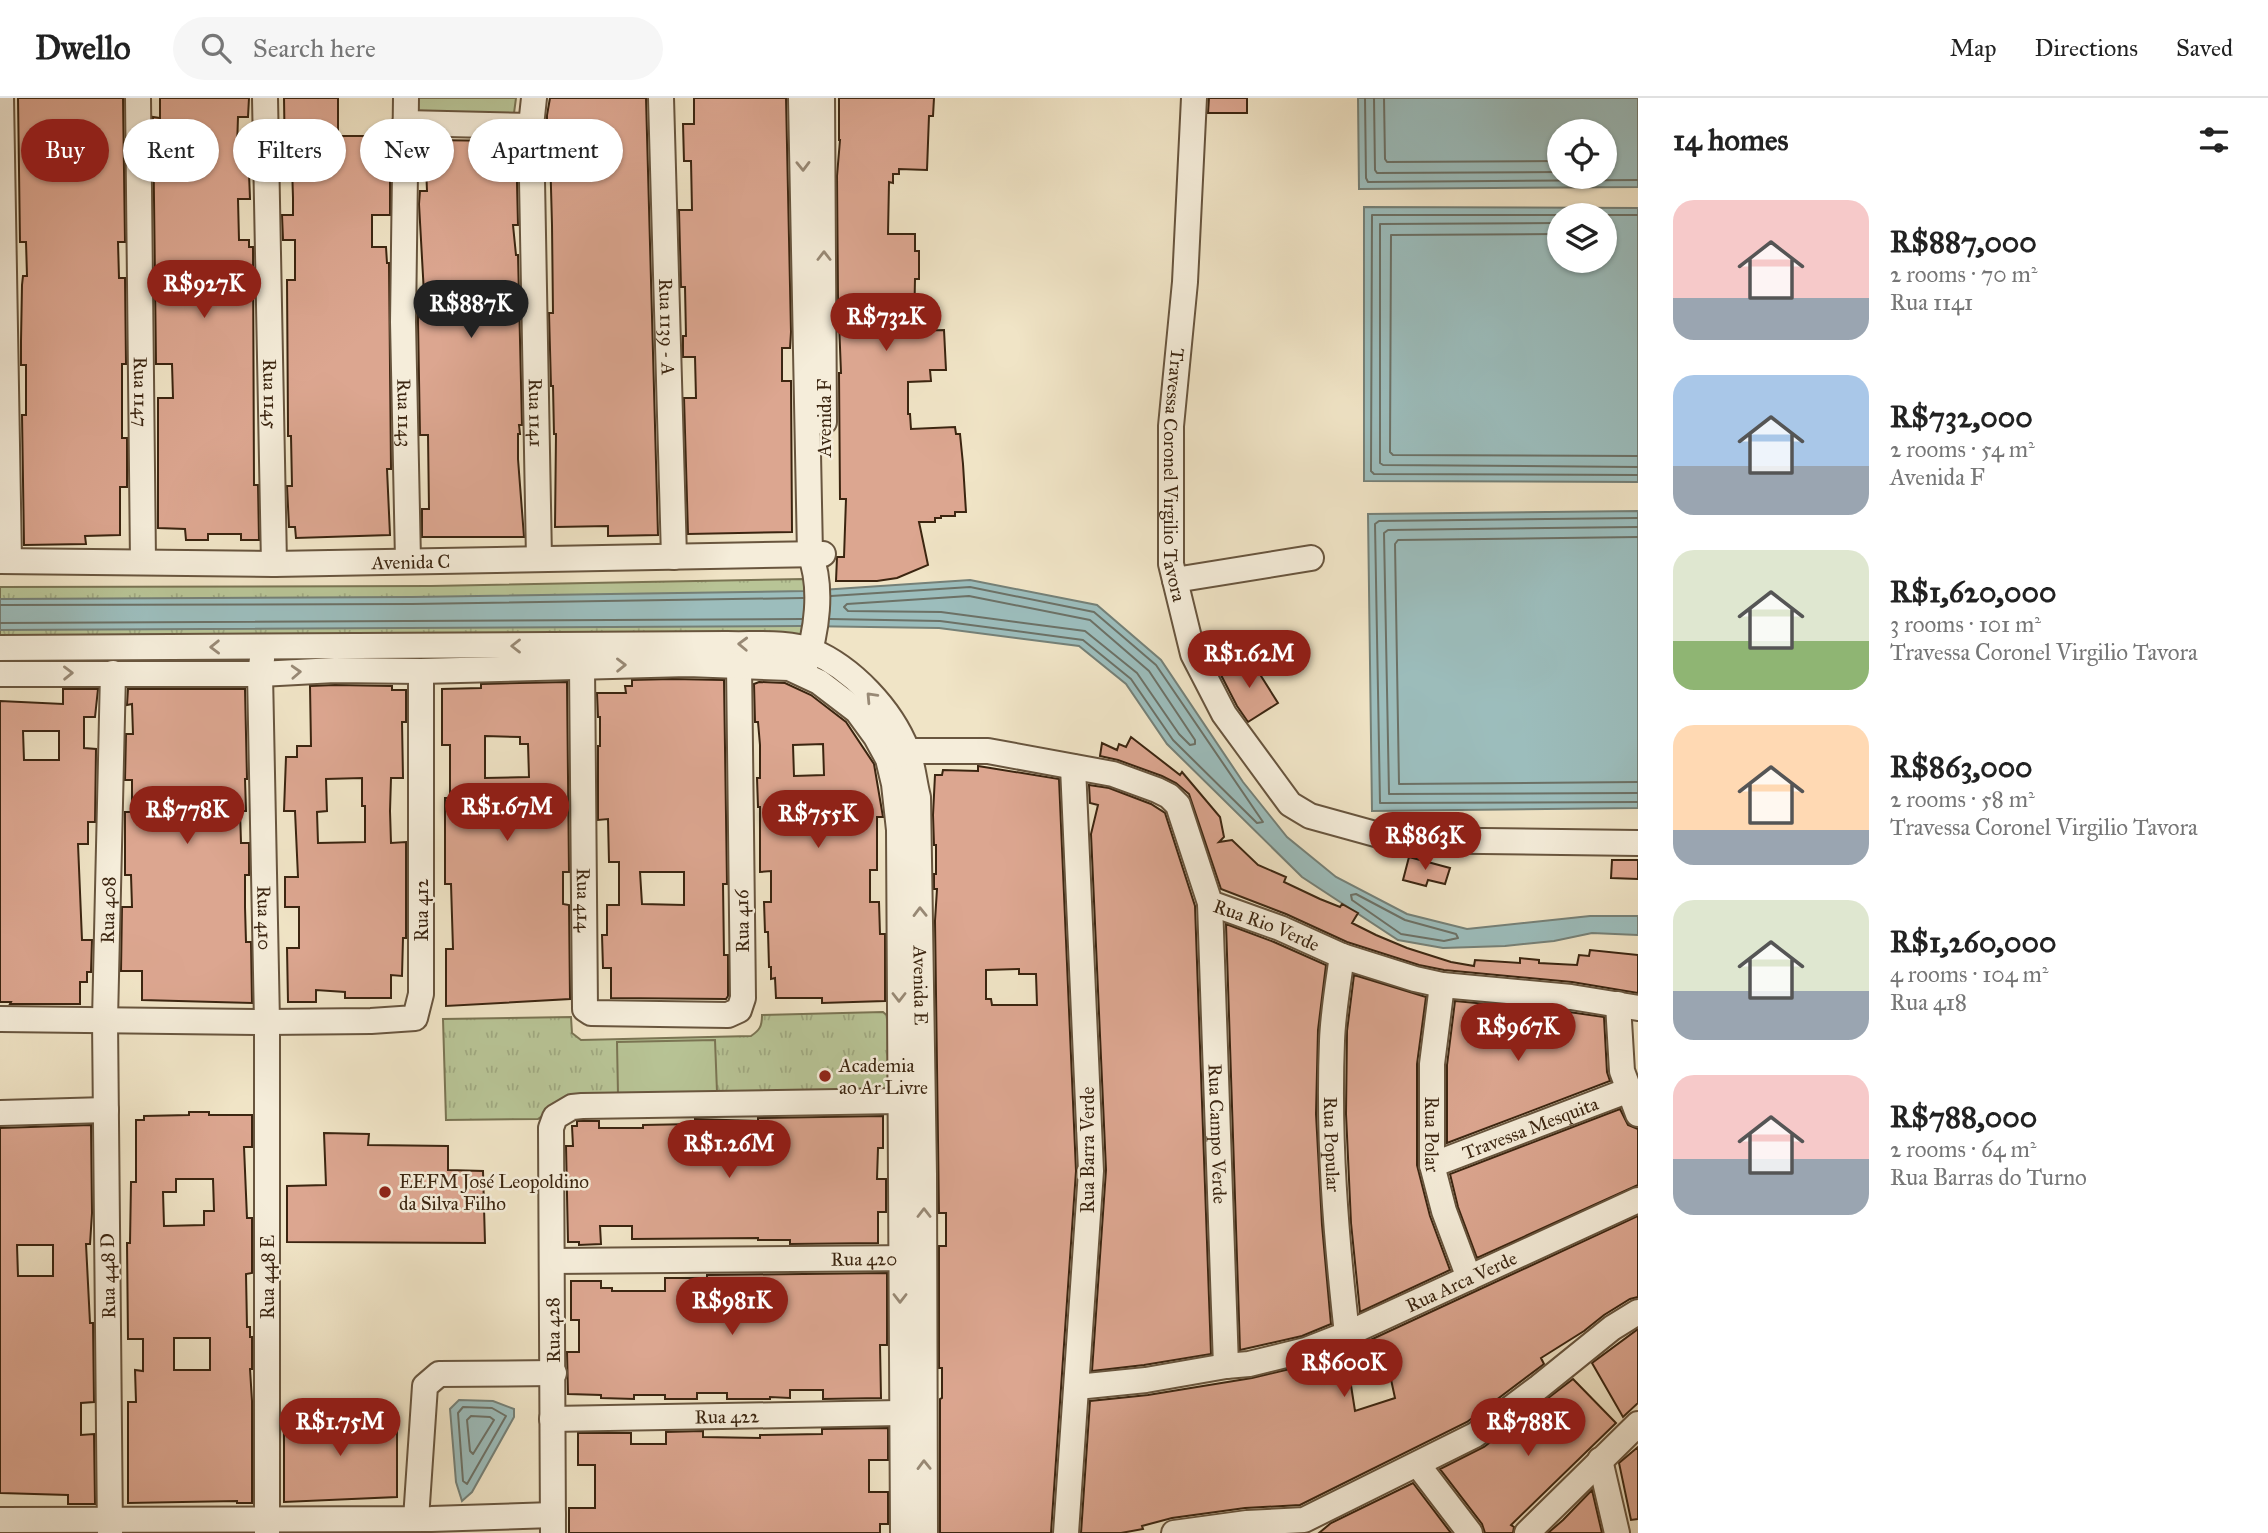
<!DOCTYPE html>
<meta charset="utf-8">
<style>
body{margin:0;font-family:"IM FELL Great Primer",serif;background:#f6f6f6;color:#222;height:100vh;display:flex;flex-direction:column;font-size:26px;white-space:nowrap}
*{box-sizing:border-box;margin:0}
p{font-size:23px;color:#767676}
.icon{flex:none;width:38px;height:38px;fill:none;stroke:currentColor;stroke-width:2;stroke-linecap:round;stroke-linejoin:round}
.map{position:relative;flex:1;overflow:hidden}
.details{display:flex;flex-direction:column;background:#fff;width:630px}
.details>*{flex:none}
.hud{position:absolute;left:21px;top:21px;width:665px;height:63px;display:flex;gap:14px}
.fabs{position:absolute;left:1547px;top:21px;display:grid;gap:14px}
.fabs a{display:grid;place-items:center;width:70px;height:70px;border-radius:50%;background:#fff;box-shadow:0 2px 5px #0004;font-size:35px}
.price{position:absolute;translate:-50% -60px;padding:0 16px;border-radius:24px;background:#8f2418;color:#fff;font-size:23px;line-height:46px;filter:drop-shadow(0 2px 4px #0008)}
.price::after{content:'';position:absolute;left:50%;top:42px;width:21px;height:16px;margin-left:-10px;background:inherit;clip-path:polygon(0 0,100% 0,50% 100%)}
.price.current{background:#222;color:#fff}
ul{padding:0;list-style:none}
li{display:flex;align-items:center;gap:21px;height:175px;padding:0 35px}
li span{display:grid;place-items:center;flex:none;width:196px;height:140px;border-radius:21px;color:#555}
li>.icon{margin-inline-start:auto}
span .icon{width:84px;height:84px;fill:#fffc;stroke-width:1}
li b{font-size:30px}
h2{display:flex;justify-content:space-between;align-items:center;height:84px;padding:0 35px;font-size:30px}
.chip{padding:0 24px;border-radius:32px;background:#fff;box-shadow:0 2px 5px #0004;font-size:24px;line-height:63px}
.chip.current{background:#8f2418;color:#fff}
header{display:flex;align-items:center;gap:42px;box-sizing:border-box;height:98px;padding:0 35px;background:#fff;border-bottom:2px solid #e0e0e0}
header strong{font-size:33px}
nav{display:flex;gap:38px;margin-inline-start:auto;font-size:24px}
.search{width:490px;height:63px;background:#f6f6f6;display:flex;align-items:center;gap:18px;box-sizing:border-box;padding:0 24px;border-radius:38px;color:#767676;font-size:26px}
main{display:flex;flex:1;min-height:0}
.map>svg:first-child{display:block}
</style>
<header>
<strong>Dwello</strong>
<div class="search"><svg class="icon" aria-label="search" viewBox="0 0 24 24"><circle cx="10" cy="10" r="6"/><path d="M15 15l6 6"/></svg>Search here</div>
<nav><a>Map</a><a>Directions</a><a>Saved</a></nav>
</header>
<main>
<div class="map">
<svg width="1638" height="1435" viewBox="0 0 1638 1435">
<defs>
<pattern id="grass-tufts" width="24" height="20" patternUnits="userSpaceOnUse" patternTransform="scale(1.75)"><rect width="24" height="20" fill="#b8c496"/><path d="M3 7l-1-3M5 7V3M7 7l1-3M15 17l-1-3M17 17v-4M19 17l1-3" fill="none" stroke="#9fa880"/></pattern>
</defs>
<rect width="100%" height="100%" fill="#f0e4c6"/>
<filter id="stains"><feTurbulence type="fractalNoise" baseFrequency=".00286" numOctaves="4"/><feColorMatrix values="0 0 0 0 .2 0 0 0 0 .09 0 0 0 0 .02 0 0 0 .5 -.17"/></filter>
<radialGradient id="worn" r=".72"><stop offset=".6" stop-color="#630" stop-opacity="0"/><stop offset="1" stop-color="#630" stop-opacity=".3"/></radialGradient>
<path fill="url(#grass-tufts)" stroke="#7a7453" stroke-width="2" d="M803,481L811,489L813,534L795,543L0,545V489L431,488Z
M883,914L890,920L892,994L557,1007L538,1021L446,1022L443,921L571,919L572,935L581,942L751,938C760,932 762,928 762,917Z"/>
<path fill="#b8c496" stroke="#7a7453" stroke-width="2" d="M418,0H516L513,23L417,21Z
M715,942L717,994L618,996L617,944Z"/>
<path fill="#9cbdbc" stroke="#758077" stroke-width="2" fill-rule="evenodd" d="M1358,0H1638V89L1359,91ZM1605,33V79H1559V33Z
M1364,109L1638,110V384L1364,383ZM1605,117V163H1559V117Z
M1638,413V710L1372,713L1368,416Z
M970,482L1097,507L1161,562L1243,684L1287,739L1336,779L1407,816L1467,831L1590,818H1638V837L1592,835L1554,843L1505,848L1443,850L1398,842L1302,779L1167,646L1126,586L1079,548L939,530L801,528L0,532V501L412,499L806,493Z
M459,1302L493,1303L514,1311V1319L472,1394L462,1403L456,1384L450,1311Z"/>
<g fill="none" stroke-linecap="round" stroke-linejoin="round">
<path stroke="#6c7166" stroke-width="2" d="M1365,0L1366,80L1368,84L1638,82
M1374,0L1375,72L1377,75L1559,74
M1384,0L1385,61L1387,64L1559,63
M1638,117H1372L1371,373L1374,376L1638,377
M1559,125L1380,126V365L1383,367L1638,369
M1559,136L1391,137L1390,354L1393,357L1638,358
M1638,420L1379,423L1375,426L1380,705L1638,704
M1638,429L1388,432L1384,435L1389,696L1638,695
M1638,439L1398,442L1395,446L1399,686L1638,684
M969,498L1090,522L1149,573L1195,642V646L1190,647L1179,636L1137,575L1085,533L941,514L848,513L844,509L847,506Z
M0,507L412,506L803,500
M830,521L940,523L1083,542L1131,581L1173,642L1257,725L1263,724L1156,567L1094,514L970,489L831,498
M0,525L802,521
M1356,796L1405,822L1456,836L1458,840L1444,843L1401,836L1352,802L1351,797Z
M463,1309L492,1310L506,1318L467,1386L463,1383L458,1315Z
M471,1318L490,1319L494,1322L473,1356L470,1353L467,1322Z"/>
</g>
<path fill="#dca690" stroke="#3b2510" stroke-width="2" fill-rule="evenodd" d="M18,0H123L125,144H118L119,180H125L126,266H122V340H127V389H120V437L85,438L86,446L24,447L22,317H26V267H21V243L22,187L23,178H27L26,144H20Z
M160,0H249L248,19H238L237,50H248L250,101H238L239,142H249V149H253L254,387H258L259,442H241V436H208V442H186L185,431L158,430V300H173L172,266H156L153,19L160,20Z
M284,0H338V38H390V117H372V149H386L387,165H389L391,371H387L390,437L296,440L295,429H289L287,388H292L291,338H288V328L287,182H295V142H283L282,117H293V100L292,68H285Z
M550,0H646L658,437L608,438V428L555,429L556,336H554L553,288H551L549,215H553L552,127L550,54H547V17Z
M694,0H786L791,234L790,250H782V283H791L792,434L688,436L684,300H696L695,259H683V238H686L685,189H681L679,112H692L691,63H684L683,26H694Z
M839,0H934L933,18H929L927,72L899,71V76H893V85L889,84L888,136H915V153H919V181H915L914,229L916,233L944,232L946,272H930L931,283L908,284V316H910L911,331L955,329L956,336H960L963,366L966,414H955V418H941V420H935V424H919L928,467L897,480L877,483H836L837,459H844L846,401H840L839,275H841L838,198L837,78L840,42H839Z
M1209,0H1247V15H1208Z
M425,42L516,43L518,127H513L516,157H518L522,327H519L520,336H518V361L524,439H422V411H429L428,337H420L418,224V214H425L419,106L420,93H427Z
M1249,559L1278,605L1248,624L1237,608L1221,577Z
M672,581L724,582L727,786H723L724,857H728V898L726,901L611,900V870H603L602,837H607V807H619V764H609L608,721L598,722V648H600V619H598L597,595H626L625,588H632V582ZM640,774H684V807L642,806Z
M567,584L569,774H563V806L569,807L570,901L446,908V851H453L451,786H445V700H450V647H442V591L481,590V586ZM485,638L520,639V646H528L529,679L485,680Z
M759,584L785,585L811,597L846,624L874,666L883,719H877V772H870V804H879L880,836H885V903L822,905V900H776L775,880L771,881V869H769L768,834H765L764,804H771V773L760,774V709H758L757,680H760V647L758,624H755L754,586ZM823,646L824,677L794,678L793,647Z
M335,587L392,588V592H406V624H402L403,680H391L390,713L391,745L406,744V840H403L402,878L391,877V900H345V894L316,892V904H288L287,850H299V809H285V779H298L295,713H284L286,659H297V648H311L310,588ZM362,680V708H365V744L318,745L317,714L327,713L326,681Z
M63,591H98L95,619H84V650L96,651L95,724H88V746H78L82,842H92L91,874H87V884H80V906H10L11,904H0V603L63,606ZM23,633H59V662H24Z
M128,591H245L247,681H245L246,713H240L241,745H249V777H245V809L246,844H251L252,905L142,902V873H121L122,809H132L131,777H125V714H132V682H125L126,636H133L132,606L127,607Z
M1131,639L1180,677L1182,674L1220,719L1224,739L1219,744L1232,742L1258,767L1286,779L1284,784L1320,801L1340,809L1342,806L1358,815L1352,825L1376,837L1407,850L1451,864L1474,868L1475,862L1520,865V860L1539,862V865L1577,867L1579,857L1589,858L1590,852L1638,857V895L1572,884L1444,872L1419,867L1347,844L1286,816L1221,791L1189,696L1176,685L1162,678L1118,662L1100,658L1102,645L1117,652L1119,646L1126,649Z
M978,668L1059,681L1076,1073L1051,1435H940V1301L942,1300V1270H939V1148H946V1115H939L935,823L937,791H934V776H936V747H934L933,717L935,677H942L943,672L978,673ZM1019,871V876H1036L1037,907H992L991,901H986V872Z
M1089,687L1109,690L1151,706L1165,715L1195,808L1211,1256L1144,1267L1092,1273L1106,1072L1091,736L1098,707L1090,705Z
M1409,759L1450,770L1445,786L1428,782L1426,788L1403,782Z
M1612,762H1638V781L1611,780Z
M1226,826L1274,844L1326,867L1318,932L1316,1016L1322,1127L1331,1226L1302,1238L1240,1252Z
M1354,877L1426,899L1417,966V1067L1430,1118L1450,1172L1360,1214L1351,1125L1346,1016L1347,933Z
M1455,903L1569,914L1604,919L1607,974L1610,983L1447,1045V967Z
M1620,1011L1628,1027L1638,1031V1087L1477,1160L1458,1109L1450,1076Z
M189,1014H209V1017H252V1049H244L247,1120H252V1175L246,1176L247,1229H250V1239H252V1271H250L252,1303V1405H237V1403L128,1405V1304H136L135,1272L143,1273V1241H128L127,1145H130L131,1084H136V1022H144V1018L189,1017ZM176,1081H213L214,1113H204V1127L164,1128L163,1094H176ZM174,1240H210V1272H174Z
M883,1018V1050H878L877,1081H886V1114H878V1145L790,1146V1142H758V1140L632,1141V1128H600L601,1146L579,1147V1144H568L566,1048H573L572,1028H577V1023H599V1030H643V1027L695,1026V1021L758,1023V1020Z
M91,1027L92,1115L90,1146H86L90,1225H93L94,1304L81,1305V1337L94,1336L95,1406H68V1397L0,1395V1030ZM17,1147H53V1178H18Z
M324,1035L369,1036L368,1047L448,1048V1072L483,1073L485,1145L287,1144V1088L326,1087Z
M1638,1118V1199L1630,1201L1604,1217L1584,1233L1541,1260L1544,1266L1467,1324L1300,1407L1245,1410L1172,1420L1142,1428L1143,1431L1121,1435H1081L1090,1303L1148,1297L1252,1280L1311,1266L1353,1250ZM1389,1272L1395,1300L1355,1313L1350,1281Z
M887,1175V1247H880L881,1300L823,1301V1292H790V1300L770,1299V1301H727V1295H697V1301H665V1297H634V1301L601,1300V1297L568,1296L567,1254H579V1222H571V1183H601V1190H612V1193H665V1180H707V1177Z
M1638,1231V1305L1623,1319L1592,1265Z
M1573,1281L1616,1325L1511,1427L1514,1429L1513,1435H1485L1482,1426L1440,1371L1484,1349Z
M397,1318V1399L284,1404V1319Z
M888,1330V1362H869V1394H888V1426H880V1435H569V1410H595V1367H578V1335H631V1346H666V1334L703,1333V1339L760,1340V1337L822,1336V1331Z
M1638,1349V1421L1631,1422L1619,1365Z
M1413,1385L1451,1435H1319L1331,1425Z
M1592,1392L1602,1435H1548L1563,1422Z"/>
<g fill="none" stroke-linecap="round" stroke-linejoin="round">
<defs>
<g id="minor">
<path d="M1,0L9,463"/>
<path id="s1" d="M138,0L143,464"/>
<path id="s2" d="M265,0L274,466"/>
<path id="s3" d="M406,0L403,224L408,462"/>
<path id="s4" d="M534,0L531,28L539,461"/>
<path id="s5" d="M661,0L674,459"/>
<path d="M801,0L810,456C823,489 817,535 805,568"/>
<path d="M822,0L824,324"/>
<path id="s6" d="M1194,0L1185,184L1171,328V466L1193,556L1224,616L1290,706L1310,718L1397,742L1638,745"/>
<path d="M405,25L531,28"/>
<path id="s7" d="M0,463L274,466L823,456"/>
<path d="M1175,482L1311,460"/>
<path id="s8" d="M0,550L727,546C754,547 787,543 812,553C852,570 891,611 907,652C913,666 914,684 918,699L924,1076L925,1435"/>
<path id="s9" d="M262,561L260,576L267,924V1435"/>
<path id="s10" d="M582,568L585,911L591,915L728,917L739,912L743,900L739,566"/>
<path d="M0,576H260L335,572L421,573L688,566L789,570L819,584L857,613L876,639L888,661L894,686L899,732L903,1435"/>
<path id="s11" d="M893,659L908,653H988L1113,676L1157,692L1169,698L1178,707L1210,805L1280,830L1342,858L1415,881L1442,887L1571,899L1638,910"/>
<path id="s12" d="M1210,805L1226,1268"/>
<path id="s13" d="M1342,858C1338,886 1333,915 1332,943C1328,1041 1336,1138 1347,1236"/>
<path id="s14" d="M1442,887L1432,966V1067L1444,1113L1469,1180"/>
<path d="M1618,906L1622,973L1638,1016"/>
<path d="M0,921L267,924L371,923L415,920L421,896V573"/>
<path d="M0,1015L106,1012"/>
<path id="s15" d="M1432,1067L1629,992"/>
<path id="s16" d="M552,1163L916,1160"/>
<path id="s17" d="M1077,1289L1146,1282L1226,1268L1249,1266L1306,1252L1347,1236L1638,1102"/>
<path id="s18" d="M552,1321L900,1315"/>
<path d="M1600,1362L1617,1435"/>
<path d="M1418,1367L1470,1435"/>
<path d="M416,1421L425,1288L439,1276L554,1275"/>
<path d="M0,1422L431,1421L553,1417"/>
<path id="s19" d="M110,1435L105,922L113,575"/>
<path d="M553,1435C553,1300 552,1165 551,1030L555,1019L572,1009L582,1008L899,1003"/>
<path d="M1066,1435L1091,1073L1073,669"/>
<path d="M1174,1435L1247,1425L1304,1422L1475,1337L1539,1289L1612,1230L1638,1214"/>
<path d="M1527,1435L1638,1326"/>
</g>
</defs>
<use href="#minor" stroke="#68553e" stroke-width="28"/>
<use href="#minor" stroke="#f5edda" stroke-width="24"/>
</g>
<defs><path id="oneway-chevron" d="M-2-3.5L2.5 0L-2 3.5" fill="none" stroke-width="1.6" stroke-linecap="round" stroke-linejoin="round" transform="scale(1.75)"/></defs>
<g stroke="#988975">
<use href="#oneway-chevron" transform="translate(803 68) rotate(89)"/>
<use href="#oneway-chevron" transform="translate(824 158) rotate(-90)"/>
<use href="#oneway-chevron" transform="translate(743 546) rotate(-178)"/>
<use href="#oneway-chevron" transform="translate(516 548) rotate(180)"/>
<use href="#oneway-chevron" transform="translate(215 549) rotate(179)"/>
<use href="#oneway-chevron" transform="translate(621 567) rotate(-1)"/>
<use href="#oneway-chevron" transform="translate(296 574) rotate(-3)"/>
<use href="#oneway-chevron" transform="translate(68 575) rotate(-1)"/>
<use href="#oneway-chevron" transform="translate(871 599) rotate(-133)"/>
<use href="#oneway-chevron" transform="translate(920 814) rotate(-91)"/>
<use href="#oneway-chevron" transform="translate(899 899) rotate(90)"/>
<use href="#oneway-chevron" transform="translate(924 1115) rotate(-90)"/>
<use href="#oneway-chevron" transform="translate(900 1200) rotate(90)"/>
<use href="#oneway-chevron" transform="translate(924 1367) rotate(-91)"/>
</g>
<g fill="#8f2418" stroke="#f5edda" stroke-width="2.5">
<circle cx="825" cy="978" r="7"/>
<circle cx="385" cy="1094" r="7"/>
</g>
<g text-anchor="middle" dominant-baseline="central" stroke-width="5" stroke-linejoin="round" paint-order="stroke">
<g font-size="19" fill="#3b2510" stroke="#f5edda">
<text stroke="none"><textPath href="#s5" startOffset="229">Rua 1139 - A</textPath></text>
<text stroke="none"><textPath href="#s1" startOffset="294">Rua 1147</textPath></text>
<text stroke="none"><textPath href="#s2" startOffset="296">Rua 1145</textPath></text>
<text stroke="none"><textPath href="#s3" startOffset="315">Rua 1143</textPath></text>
<text stroke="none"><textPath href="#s4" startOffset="315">Rua 1141</textPath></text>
<text transform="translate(824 320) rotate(-90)">Avenida F</text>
<text stroke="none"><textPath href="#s6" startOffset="378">Travessa Coronel Virgilio Tavora</textPath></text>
<text stroke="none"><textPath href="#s7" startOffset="411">Avenida C</textPath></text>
<text stroke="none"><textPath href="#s10" startOffset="234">Rua 414</textPath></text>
<text stroke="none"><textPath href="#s19" startOffset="623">Rua 408</textPath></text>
<text transform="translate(421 812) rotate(-90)">Rua 412</text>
<text stroke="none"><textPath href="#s9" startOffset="259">Rua 410</textPath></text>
<text transform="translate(742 823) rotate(-91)">Rua 416</text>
<text stroke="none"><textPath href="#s11" startOffset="460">Rua Rio Verde</textPath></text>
<text stroke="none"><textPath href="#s8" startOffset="1190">Avenida E</textPath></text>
<text stroke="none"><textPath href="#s15" startOffset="105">Travessa Mesquita</textPath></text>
<text stroke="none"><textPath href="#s12" startOffset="231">Rua Campo Verde</textPath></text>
<text stroke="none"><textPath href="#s14" startOffset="150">Rua Polar</textPath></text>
<text stroke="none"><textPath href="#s13" startOffset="189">Rua Popular</textPath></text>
<text transform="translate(1087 1052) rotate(-90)">Rua Barra Verde</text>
<text stroke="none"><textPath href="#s16" startOffset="312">Rua 420</textPath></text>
<text transform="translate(108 1178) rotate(-91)">Rua 448 D</text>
<text transform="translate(267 1179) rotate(-90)">Rua 448 E</text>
<text stroke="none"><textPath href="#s17" startOffset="402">Rua Arca Verde</textPath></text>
<text transform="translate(553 1232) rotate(-91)">Rua 428</text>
<text stroke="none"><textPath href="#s18" startOffset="175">Rua 422</textPath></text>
</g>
<g font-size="19" fill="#3b2510" stroke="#f5edda" text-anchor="start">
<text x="839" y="967">Academia<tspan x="839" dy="22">ao Ar Livre</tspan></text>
<text x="399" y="1083">EEFM José Leopoldino<tspan x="399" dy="22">da Silva Filho</tspan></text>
</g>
</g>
<rect width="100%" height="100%" filter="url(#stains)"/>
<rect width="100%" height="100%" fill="url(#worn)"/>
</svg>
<div class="fabs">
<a><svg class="icon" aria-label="locate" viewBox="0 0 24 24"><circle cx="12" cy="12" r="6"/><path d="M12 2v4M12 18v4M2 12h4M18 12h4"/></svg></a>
<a><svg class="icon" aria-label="layers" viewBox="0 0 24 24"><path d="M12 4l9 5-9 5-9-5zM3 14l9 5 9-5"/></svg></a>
</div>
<b class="price" style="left:204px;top:222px">R$927K</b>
<b class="price current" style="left:471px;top:242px">R$887K</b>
<b class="price" style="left:886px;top:255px">R$732K</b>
<b class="price" style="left:1249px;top:592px">R$1.62M</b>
<b class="price" style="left:507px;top:745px">R$1.67M</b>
<b class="price" style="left:187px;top:748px">R$778K</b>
<b class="price" style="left:818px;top:752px">R$755K</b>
<b class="price" style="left:1425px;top:774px">R$863K</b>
<b class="price" style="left:1518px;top:965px">R$967K</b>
<b class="price" style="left:729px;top:1082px">R$1.26M</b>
<b class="price" style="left:732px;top:1239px">R$981K</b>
<b class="price" style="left:1344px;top:1301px">R$600K</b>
<b class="price" style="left:340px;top:1360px">R$1.75M</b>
<b class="price" style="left:1528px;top:1360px">R$788K</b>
<div class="hud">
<a class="chip current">Buy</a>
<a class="chip">Rent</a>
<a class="chip">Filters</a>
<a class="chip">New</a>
<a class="chip">Apartment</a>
</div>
</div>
<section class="details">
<h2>14 homes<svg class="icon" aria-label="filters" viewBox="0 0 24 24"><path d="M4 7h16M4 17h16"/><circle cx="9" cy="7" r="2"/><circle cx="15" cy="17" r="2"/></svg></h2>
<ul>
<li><span style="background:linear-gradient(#f6c9c9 70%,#9aa5b1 0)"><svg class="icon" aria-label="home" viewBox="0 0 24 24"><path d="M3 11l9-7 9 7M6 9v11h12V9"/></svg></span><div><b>R$887,000</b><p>2 rooms · 70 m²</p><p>Rua 1141</p></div></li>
<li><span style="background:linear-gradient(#a9c7e8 65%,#9aa5b1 0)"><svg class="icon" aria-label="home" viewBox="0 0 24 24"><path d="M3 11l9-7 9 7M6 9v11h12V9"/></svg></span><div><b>R$732,000</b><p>2 rooms · 54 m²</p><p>Avenida F</p></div></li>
<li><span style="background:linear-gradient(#dfe7d0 65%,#8fb573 0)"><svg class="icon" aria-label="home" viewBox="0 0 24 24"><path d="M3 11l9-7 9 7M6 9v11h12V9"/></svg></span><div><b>R$1,620,000</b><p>3 rooms · 101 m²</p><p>Travessa Coronel Virgilio Tavora</p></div></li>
<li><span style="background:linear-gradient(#ffd9b3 75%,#9aa5b1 0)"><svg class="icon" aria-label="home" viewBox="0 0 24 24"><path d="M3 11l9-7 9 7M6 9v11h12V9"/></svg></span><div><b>R$863,000</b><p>2 rooms · 58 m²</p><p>Travessa Coronel Virgilio Tavora</p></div></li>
<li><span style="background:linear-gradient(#dfe7d0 65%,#9aa5b1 0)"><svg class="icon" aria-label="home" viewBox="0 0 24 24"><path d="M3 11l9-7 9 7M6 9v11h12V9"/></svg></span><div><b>R$1,260,000</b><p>4 rooms · 104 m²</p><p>Rua 418</p></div></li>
<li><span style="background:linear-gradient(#f6c9c9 60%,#9aa5b1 0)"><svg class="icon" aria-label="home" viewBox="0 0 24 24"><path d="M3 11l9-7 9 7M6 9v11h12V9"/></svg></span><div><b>R$788,000</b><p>2 rooms · 64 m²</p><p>Rua Barras do Turno</p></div></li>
</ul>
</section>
</main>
